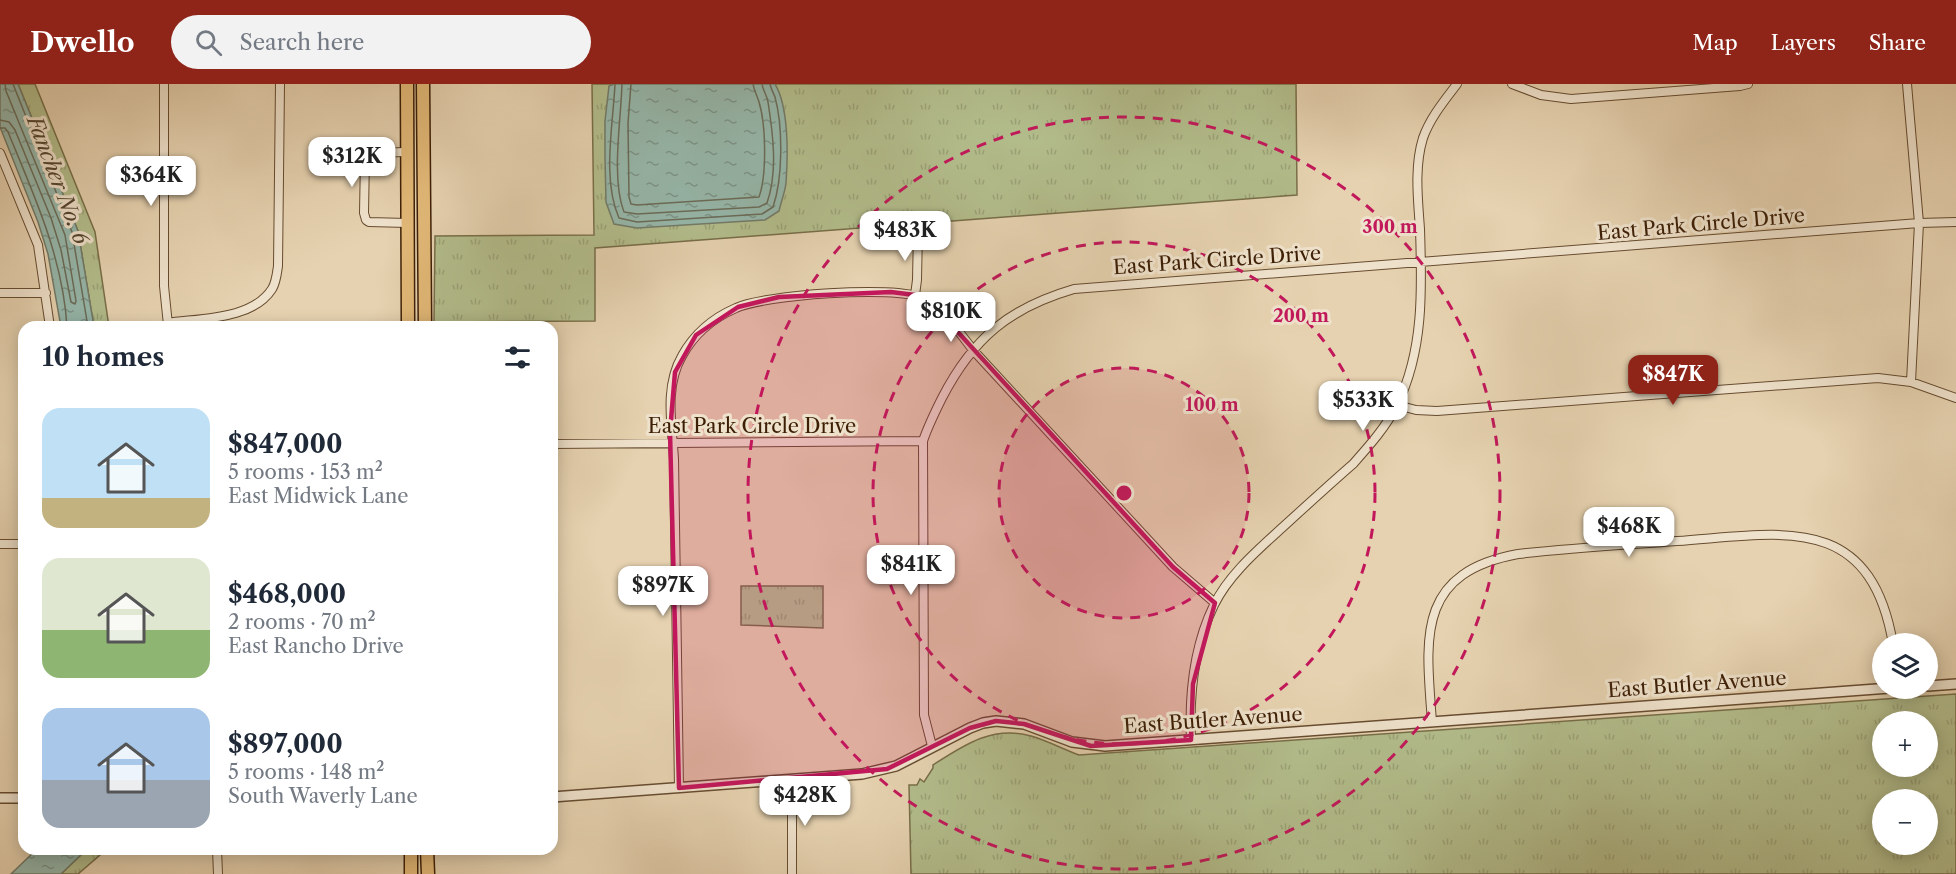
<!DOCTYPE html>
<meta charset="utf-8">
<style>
body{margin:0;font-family:"Libre Caslon Text",serif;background:#f2f2f3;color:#1f2937;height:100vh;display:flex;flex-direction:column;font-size:22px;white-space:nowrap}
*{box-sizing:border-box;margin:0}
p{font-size:20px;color:#747a83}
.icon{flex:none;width:33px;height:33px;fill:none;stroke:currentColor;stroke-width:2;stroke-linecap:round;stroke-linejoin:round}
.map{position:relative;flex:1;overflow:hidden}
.side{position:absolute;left:18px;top:237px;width:540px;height:534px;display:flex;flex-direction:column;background:#fff;border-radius:18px;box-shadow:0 3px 15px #0003}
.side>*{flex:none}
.tools{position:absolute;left:1872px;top:549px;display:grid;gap:12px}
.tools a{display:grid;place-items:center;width:66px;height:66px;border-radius:50%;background:#fff;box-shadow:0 3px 15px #0003;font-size:30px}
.price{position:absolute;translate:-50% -51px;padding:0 14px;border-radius:12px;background:#fff;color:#222;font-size:20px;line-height:39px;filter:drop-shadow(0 2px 3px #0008)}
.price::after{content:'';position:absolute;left:50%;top:36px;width:18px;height:14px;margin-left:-9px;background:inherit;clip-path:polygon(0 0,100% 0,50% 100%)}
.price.selected{background:#8f2418;color:#fff}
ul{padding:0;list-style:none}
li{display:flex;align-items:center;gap:18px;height:150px;padding:0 24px}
li span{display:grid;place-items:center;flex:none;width:168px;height:120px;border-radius:18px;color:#555}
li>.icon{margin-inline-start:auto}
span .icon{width:72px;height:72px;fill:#fffc;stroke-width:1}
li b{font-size:26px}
h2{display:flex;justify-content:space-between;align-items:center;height:72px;padding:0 24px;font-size:26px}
header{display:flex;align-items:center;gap:36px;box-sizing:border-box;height:84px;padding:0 30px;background:#8f2418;color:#fff}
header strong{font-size:28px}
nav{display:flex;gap:33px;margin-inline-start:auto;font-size:21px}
.search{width:420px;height:54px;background:#f2f2f3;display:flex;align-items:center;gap:15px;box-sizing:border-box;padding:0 21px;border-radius:33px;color:#747a83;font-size:22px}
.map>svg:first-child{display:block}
</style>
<header>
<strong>Dwello</strong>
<div class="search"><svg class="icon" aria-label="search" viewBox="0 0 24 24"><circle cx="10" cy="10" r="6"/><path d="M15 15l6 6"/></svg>Search here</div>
<nav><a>Map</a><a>Layers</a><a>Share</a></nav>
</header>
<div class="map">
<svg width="1956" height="790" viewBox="0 0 1956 790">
<defs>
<pattern id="grass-tufts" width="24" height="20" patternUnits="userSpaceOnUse" patternTransform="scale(1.5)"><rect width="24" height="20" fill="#b3bd8c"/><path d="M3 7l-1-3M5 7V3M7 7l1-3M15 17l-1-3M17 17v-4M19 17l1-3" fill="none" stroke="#9ba277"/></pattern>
<pattern id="water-ripples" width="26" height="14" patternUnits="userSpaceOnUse" patternTransform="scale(1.5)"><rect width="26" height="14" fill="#96b8ac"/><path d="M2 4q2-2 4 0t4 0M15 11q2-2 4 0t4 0" fill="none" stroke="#7c958a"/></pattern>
</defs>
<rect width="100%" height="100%" fill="#e6d2b0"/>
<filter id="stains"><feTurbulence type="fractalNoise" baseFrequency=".00333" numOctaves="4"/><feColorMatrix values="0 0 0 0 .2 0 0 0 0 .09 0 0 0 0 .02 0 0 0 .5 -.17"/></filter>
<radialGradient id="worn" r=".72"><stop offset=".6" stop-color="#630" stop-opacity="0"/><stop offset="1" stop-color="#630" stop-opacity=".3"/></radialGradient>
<path fill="url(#grass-tufts)" stroke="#786e49" stroke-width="1.5" fill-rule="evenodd" d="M18,0H35L95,148L109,243H94L78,147Z
M592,0H1296L1297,111L595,164V237L434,238L435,152L594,151Z
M741,502H823V544L741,541Z
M1956,610V790H911L909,701H917L920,695L924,698L933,684V681C964,661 993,641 1031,652C1048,657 1063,665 1079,671ZM1882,638H1928V682H1882ZM1882,716H1928V760H1882Z
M87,765H107L78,790H61Z"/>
<path fill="url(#water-ripples)" stroke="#727b6a" stroke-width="1.5" d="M0,0H18L78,147L94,243H61L48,170L38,138L0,43Z
M614,0H775C789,23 788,72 786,99C785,108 781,118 779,127L765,136L637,144L614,140L606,118L605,73V37L609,2Z
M37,765H87L61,790H11Z"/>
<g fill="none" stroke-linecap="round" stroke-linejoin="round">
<path stroke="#6a6c59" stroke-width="1.5" d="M13,0L72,148L88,243
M615,0C613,42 602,95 619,134L637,138L762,130L773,123C783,94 783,43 775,13C773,8 771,5 770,0
M622,0C621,36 611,95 624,128L637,130L759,123L767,119C778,88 773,50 768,18C767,11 763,7 762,0
M631,0L628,39L629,113L631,120L637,121L759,113C767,91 766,41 759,18C757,11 754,7 753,0
M0,36L9,38L15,46L51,134L61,166L71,218L75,220L76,217L65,151L6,7L5,0
M0,44H5L8,48C34,111 63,174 67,243"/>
<defs>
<path id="minor" d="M164,0V202L168,241
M1512,0L1541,11L1571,15L1740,2L1748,0
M1907,0L1919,139L1911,298
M407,68L367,69L365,73L364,129L366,136L369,138L407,139
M0,69L38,161L50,243
M0,209H46
M915,211L917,196L918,147
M167,239C201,234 252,236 272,205C276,199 277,189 278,182L280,0
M1397,321L1416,326L1437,327L1878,294L1911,298L1956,314
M923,357L924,631L932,662
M552,360L923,357C928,342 935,328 942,314C973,254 1009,224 1074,205L1919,139L1956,138
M0,460H24
M1432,638C1426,555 1415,489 1518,470C1571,464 1624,461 1677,457C1780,450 1870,426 1893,560
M1191,656C1189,611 1194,562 1214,521C1229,490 1259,465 1284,442C1307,421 1330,400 1353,380C1369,362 1386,343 1397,321C1424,267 1422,204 1420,145C1418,116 1414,83 1423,54C1430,34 1444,17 1457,0
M679,704L674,375C672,341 664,303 682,272C694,250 713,234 736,224C763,211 895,201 922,214C942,223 959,248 973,266L1173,483L1215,519
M217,765L218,790
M792,790V695"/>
<path id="tertiary" d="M1928,602L1956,600
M552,713L862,690L896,682L970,644L983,639L996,637L1024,640L1072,658L1105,662L1890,604
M0,714H24"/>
<path id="primary" d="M407,0L408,243
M423,0L425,243
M411,765V790
M427,765L428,790"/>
</defs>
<use href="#minor" stroke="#674c30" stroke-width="10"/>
<use href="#tertiary" stroke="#674c30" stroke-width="12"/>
<use href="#primary" stroke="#3d1f06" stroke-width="15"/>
<use href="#minor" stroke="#efe2cc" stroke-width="8"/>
<use href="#tertiary" stroke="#efe2cc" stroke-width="9"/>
<use href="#primary" stroke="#e3b978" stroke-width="12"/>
</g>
<path fill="#c2185b" fill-opacity="0.2" stroke="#c2185b" stroke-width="4.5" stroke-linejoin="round" d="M891,208L915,211L934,222L1173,483L1215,519L1193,600L1191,656L1091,662L1024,640L996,637L970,644L887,685L679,704L670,348L675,288L696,251L738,223L779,213Z"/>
<circle cx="1124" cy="409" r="125" fill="#c2185b" fill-opacity=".12"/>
<g fill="none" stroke="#c2185b" stroke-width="3" stroke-dasharray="10 8">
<circle cx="1124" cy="409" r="125"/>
<circle cx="1124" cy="409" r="251"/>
<circle cx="1124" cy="409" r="376"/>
</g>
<g text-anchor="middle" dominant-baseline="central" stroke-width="6" stroke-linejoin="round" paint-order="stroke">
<g font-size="20" fill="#3d1f06" stroke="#efe2cc">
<text transform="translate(1701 140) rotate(-5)">East Park Circle Drive</text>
<text transform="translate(1217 176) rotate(-4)">East Park Circle Drive</text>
<text x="752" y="342">East Park Circle Drive</text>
<text transform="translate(1697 600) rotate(-4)">East Butler Avenue</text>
<text transform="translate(1213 636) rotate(-4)">East Butler Avenue</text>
</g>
<g font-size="21" font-style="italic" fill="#534530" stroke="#efe2cc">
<text transform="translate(58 96) rotate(69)">Fancher No. 6</text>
</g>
</g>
<circle cx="1124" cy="409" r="9" fill="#c2185b" stroke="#efe2cc" stroke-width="3"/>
<g font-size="18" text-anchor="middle" font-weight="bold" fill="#c2185b" stroke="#efe2cc" stroke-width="6" stroke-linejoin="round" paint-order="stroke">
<text x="1390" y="149">300 m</text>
<text x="1301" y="238">200 m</text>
<text x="1212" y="327">100 m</text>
</g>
<rect width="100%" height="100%" filter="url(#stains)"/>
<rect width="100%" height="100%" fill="url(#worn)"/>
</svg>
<div class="tools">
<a><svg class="icon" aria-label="layers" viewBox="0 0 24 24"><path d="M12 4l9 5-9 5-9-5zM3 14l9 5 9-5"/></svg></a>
<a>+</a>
<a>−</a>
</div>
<b class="price" style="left:352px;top:104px">$312K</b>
<b class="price" style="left:151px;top:123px">$364K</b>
<b class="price" style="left:905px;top:178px">$483K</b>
<b class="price" style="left:951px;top:259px">$810K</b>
<b class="price selected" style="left:1673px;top:322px">$847K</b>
<b class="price" style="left:1363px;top:348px">$533K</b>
<b class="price" style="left:1629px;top:474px">$468K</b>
<b class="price" style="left:911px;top:512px">$841K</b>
<b class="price" style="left:663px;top:533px">$897K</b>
<b class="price" style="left:805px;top:743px">$428K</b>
<section class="side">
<h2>10 homes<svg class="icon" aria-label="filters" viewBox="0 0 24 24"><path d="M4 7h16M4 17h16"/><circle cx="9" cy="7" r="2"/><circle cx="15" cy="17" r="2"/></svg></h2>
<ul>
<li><span style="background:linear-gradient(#bfe0f5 75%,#c2b280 0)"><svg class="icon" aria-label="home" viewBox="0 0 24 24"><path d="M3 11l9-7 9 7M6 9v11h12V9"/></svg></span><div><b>$847,000</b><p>5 rooms · 153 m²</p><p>East Midwick Lane</p></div></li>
<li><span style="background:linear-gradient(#dfe7d0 60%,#8fb573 0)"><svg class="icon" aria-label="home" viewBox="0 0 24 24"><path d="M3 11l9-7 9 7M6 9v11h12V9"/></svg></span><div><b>$468,000</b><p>2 rooms · 70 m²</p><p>East Rancho Drive</p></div></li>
<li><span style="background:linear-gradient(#a9c7e8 60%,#9aa5b1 0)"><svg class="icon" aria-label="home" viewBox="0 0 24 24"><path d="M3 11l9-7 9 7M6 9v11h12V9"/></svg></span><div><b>$897,000</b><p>5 rooms · 148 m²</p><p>South Waverly Lane</p></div></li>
</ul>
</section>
</div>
